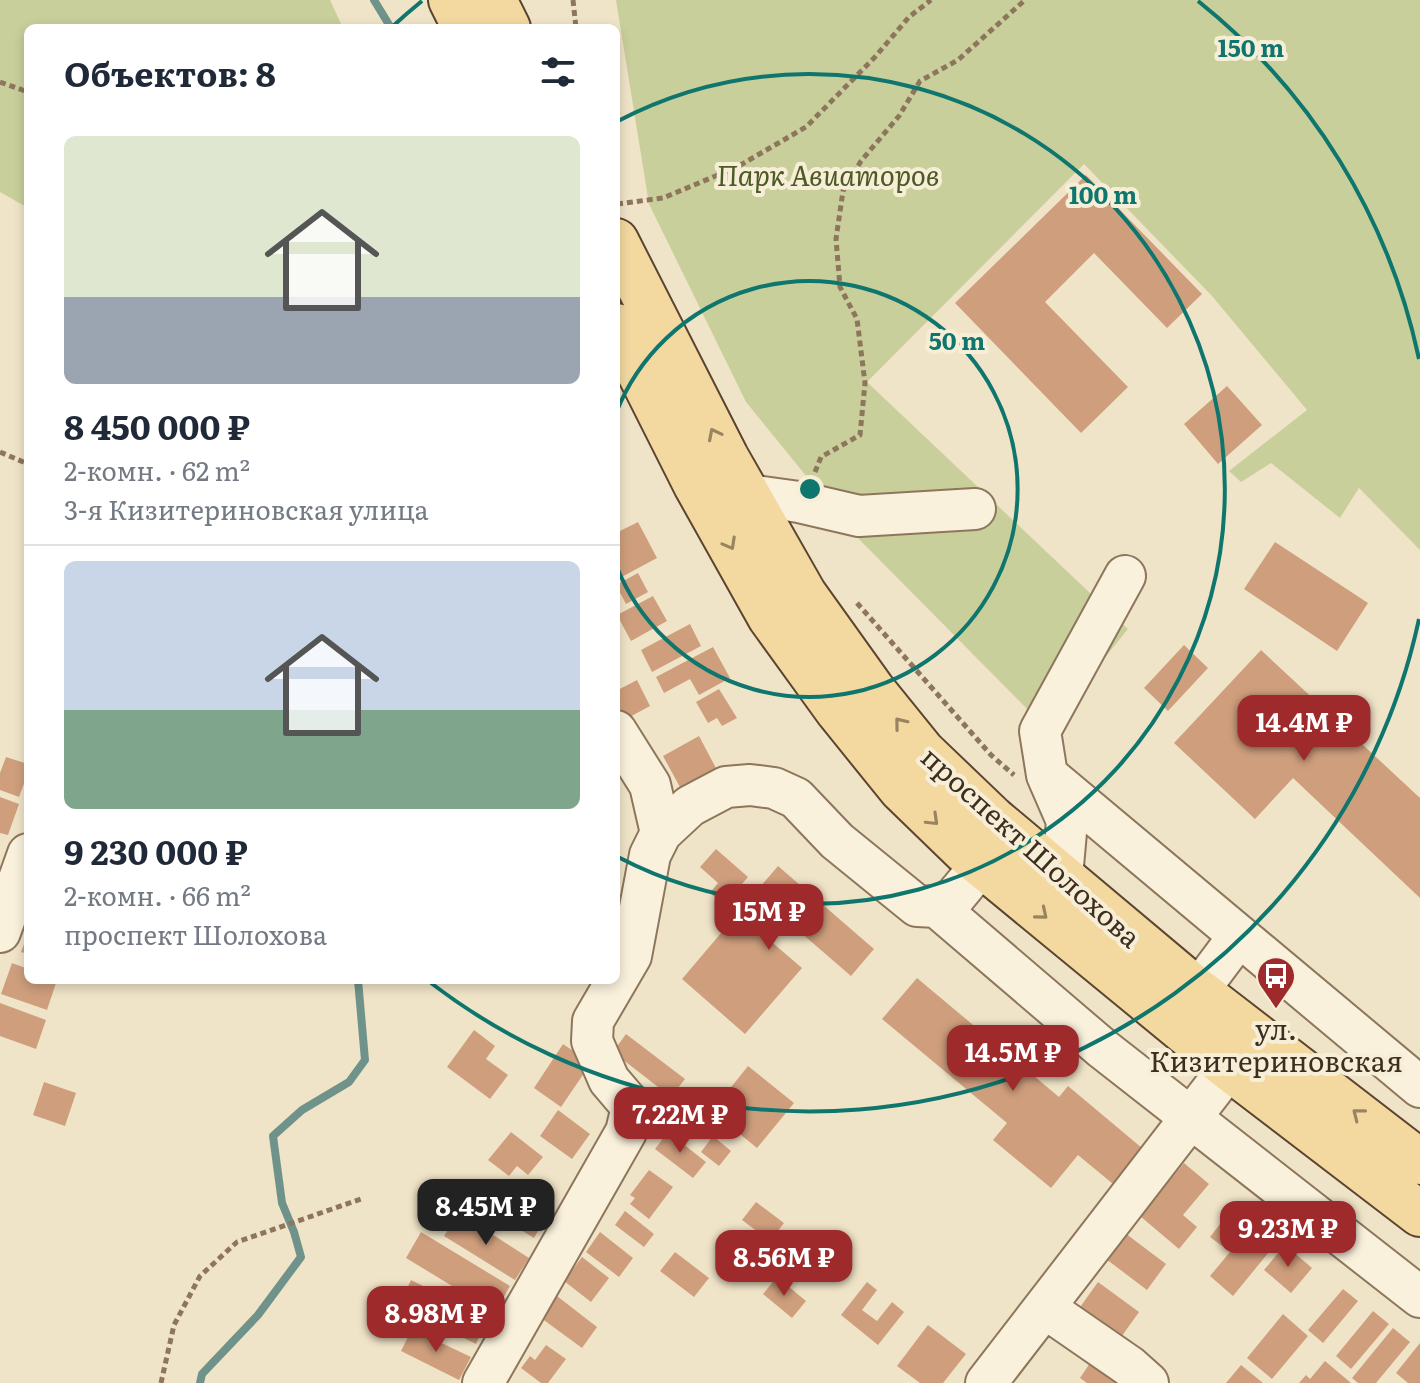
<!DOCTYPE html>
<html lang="ru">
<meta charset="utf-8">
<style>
body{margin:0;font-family:Literata,serif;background:#f2f2f3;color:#1f2937;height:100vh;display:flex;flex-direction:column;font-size:30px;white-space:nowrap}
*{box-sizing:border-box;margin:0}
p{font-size:26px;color:#747a83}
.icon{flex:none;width:44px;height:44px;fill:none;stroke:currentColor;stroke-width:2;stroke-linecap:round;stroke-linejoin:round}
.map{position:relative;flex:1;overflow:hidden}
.drawer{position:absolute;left:24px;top:24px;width:596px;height:960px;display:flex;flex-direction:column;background:#fff;border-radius:12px;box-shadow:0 4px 12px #0003}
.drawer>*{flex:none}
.price{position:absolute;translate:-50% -68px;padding:0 18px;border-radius:16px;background:#9e2a2b;color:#fff;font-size:26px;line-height:52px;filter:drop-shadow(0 2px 4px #0008)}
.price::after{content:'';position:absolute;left:50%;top:48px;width:24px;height:18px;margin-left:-12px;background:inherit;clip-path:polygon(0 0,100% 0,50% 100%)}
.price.active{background:#222;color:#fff}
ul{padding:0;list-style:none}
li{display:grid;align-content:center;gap:16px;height:424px;padding:0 40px}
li+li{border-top:2px solid #e0e1e3}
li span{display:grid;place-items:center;height:248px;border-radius:12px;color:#555}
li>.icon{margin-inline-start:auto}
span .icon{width:144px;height:144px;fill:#fffc;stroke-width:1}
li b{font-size:34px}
h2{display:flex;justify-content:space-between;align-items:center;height:96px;padding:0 40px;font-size:34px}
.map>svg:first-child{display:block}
</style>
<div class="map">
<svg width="1420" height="1383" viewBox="0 0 1420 1383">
<rect width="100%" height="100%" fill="#f0e4c8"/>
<path fill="#c9cf9b" d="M0,0H330L343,28H28V208L0,192Z
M616,0H1420V550L1359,488L1340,518L1271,463L1241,482L1229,471L1307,410L1212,296L1084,164L867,382L1128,629L1047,729L851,531L746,402L649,204Z"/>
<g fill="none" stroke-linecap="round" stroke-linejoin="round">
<path stroke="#6f938a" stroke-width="8" d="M374,0L391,28
M200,1383L202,1374L258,1315L301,1257L294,1232L282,1203L273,1136L302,1110L349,1082L365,1060L358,980"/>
</g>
<path fill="#cf9f7d" d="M1086,175L1202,294L1167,328L1094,253L1045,302L1128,387L1081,433L955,303Z
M1227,386L1262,425L1218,464L1184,424Z
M638,522L657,558L616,580V533Z
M1275,542L1368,603L1337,651L1244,589Z
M638,573L648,592L626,604L616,585Z
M653,596L667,621L631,641L617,615Z
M690,624L701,646L652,672L641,650Z
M1184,645L1208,668L1168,711L1144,688Z
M713,647L730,678L699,695L690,679L664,693L656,677Z
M1261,650L1420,798V898L1293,778L1255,819L1174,743Z
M637,680L650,706L626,719L616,701V691Z
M719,689L737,718L722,726L717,718L708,723L696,702Z
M699,736L717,770L681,789L663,756Z
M6,757L28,764V773L19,797L0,790V773Z
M0,797L19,804L8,835L0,833Z
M716,849L748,877L724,905L710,893L718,883L700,867Z
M778,866L874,949L851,976L771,907L754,927L802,968L745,1034L682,979Z
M28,934V954L21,952Z
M12,963L28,969V980H57L47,1010L1,994Z
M917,978L1059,1097L1068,1086L1142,1148L1113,1184L1078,1155L1051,1188L993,1140L1007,1123L882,1019Z
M0,1003L46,1020L36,1049L0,1036Z
M474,1030L495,1046L486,1059L508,1075L490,1099L447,1067Z
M626,1034L685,1079L671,1097L613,1052Z
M563,1044L591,1063L561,1107L534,1088Z
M748,1066L794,1103L757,1148L712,1111Z
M44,1082L76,1093L65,1126L33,1115Z
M558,1110L590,1134L572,1159L540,1136Z
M511,1132L543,1157L528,1175L517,1166L509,1176L488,1160Z
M668,1132L706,1162L693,1178L655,1149Z
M713,1136L731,1151L719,1166L701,1152Z
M1184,1163L1209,1184L1183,1215L1197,1227L1179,1249L1140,1216Z
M649,1170L673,1187L649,1219L630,1204L635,1198L630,1195Z
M491,1184L545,1218L534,1238L479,1204Z
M756,1202L784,1223L770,1241L742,1220Z
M625,1211L654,1234L644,1247L615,1225Z
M459,1213L529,1258L515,1280L444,1236Z
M1224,1219L1236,1229L1222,1246L1210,1237Z
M1255,1222L1278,1241L1233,1296L1210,1276Z
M421,1232L510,1286L495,1312L406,1258Z
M600,1232L633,1258L619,1277L586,1252Z
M1125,1233L1166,1264L1147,1290L1106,1259Z
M1285,1245L1312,1268L1291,1293L1264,1270Z
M675,1252L709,1278L694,1297L660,1271Z
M582,1257L609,1278L591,1302L564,1281Z
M777,1277L806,1301L792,1318L763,1294Z
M411,1280L488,1318L476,1344L399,1306Z
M867,1282L877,1290L862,1310L877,1321L892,1302L904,1312L878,1345L841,1315Z
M1098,1282L1139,1312L1119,1340L1078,1310Z
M1343,1289L1358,1301L1323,1343L1308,1330Z
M557,1296L597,1327L582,1348L541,1318Z
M381,1303L411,1315L403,1333L374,1321Z
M1373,1311L1389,1324L1351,1369L1336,1356Z
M1283,1314L1308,1336L1272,1379L1247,1358Z
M928,1325L966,1354L943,1383H920L897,1366Z
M1393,1328L1410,1342L1376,1383H1358L1352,1378Z
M412,1329L471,1357L459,1380L401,1351Z
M1420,1343V1383H1408L1396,1373Z
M546,1345L566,1359L548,1383H541L521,1368L530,1356L535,1360Z
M1094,1357L1129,1383H1087L1080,1378Z
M1325,1361L1351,1383H1299L1306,1375L1310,1379Z
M1241,1365L1263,1383H1226Z"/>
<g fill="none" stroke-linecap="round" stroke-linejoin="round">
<defs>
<path id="minor" d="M748,495L799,502L859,516L975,509
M616,731L650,785L661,833
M1047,775L1420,1087
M1062,877L1067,821L1047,775L1040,731L1125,576
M937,907L1103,1049L1420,1297
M0,932L28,854
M1198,991L1239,936
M1045,1308L1129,1366L1148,1383
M483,1383L626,1132L632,1107L609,1080L592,1041L593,1021L631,956L650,855L661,833L690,806L726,787L750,785L774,788L796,798L837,841L917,906L937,907L954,898L982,864
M986,1383L1229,1068"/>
<path id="major" d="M451,0L465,28
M494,0L508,28
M616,241L726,457L804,594L872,689L923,752L993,819L1198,991L1420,1162
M616,326L696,485L770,617L838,711L901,789L965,851L1229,1068L1420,1214"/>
</defs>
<use href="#minor" stroke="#8d765c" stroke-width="44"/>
<use href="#major" stroke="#5b4430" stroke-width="48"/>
<path stroke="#8d765c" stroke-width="5" stroke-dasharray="6 4" stroke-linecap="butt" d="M573,0L576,28
M0,82L28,92
M617,204L663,198L737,167L806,127L875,57L909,17L931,0
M0,452L28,464
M815,472L821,457L860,435L865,383L857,319L840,287L836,239L843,191L861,161L899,116L920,81L958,60L1025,0
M857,603L991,755L1014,775
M161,1383L174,1325L200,1276L237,1242L364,1198"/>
<use href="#minor" stroke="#faf1dc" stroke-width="40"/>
<use href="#major" stroke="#f3d9a0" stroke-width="44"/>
</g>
<defs><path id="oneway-chevron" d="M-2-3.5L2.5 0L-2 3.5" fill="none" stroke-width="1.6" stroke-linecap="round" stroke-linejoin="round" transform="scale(2)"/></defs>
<g stroke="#988460">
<use href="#oneway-chevron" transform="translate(714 434) rotate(-117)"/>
<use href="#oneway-chevron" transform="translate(730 544) rotate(61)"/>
<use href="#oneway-chevron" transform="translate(900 723) rotate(-129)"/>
<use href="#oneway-chevron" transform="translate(933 820) rotate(44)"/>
<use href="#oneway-chevron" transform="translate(1042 914) rotate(40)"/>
<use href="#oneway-chevron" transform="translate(1358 1114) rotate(-142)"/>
</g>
<g fill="none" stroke="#0f766e" stroke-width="4">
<path d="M616 413A208 208 0 1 1 616 565"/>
<path d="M618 121A415 415 0 1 1 618 857"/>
<path d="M1419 619A623 623 0 0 1 431 983M393 26A623 623 0 0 1 422 1M1198 1A623 623 0 0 1 1419 359"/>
</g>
<defs>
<symbol id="bus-pin" viewBox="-11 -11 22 30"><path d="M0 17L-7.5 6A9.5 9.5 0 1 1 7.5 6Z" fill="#9e2a2b" stroke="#f7eed8"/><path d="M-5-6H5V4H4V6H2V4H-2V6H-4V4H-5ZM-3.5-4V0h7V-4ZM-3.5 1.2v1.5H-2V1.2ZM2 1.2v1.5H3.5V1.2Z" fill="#fff"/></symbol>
</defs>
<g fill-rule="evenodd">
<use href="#bus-pin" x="1254" y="954" width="44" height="60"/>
</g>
<g text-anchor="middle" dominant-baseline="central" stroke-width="8" stroke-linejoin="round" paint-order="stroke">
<g font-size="28" font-style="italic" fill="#4d5a26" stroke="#f7eed8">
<text x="828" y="174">Парк Авиаторов</text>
</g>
<g font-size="28" fill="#3d2e20" stroke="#f7eed8">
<text transform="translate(1032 846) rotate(42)">проспект Шолохова</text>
</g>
<g font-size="28" fill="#3d2e20" stroke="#f7eed8">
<text x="1276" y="1028">ул.<tspan x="1276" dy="32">Кизитериновская</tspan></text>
</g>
</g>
<circle cx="810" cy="489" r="12" fill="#0f766e" stroke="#f7eed8" stroke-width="4"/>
<g font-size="24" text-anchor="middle" font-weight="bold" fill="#0f766e" stroke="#f7eed8" stroke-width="8" stroke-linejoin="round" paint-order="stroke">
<text x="1251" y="57">150 m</text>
<text x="1103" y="204">100 m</text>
<text x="957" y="350">50 m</text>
</g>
</svg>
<b class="price" style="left:1304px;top:763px">14.4M ₽</b>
<b class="price" style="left:769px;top:952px">15M ₽</b>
<b class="price" style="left:1013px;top:1093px">14.5M ₽</b>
<b class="price" style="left:680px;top:1155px">7.22M ₽</b>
<b class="price active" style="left:486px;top:1247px">8.45M ₽</b>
<b class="price" style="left:1288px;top:1269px">9.23M ₽</b>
<b class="price" style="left:784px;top:1298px">8.56M ₽</b>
<b class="price" style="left:436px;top:1354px">8.98M ₽</b>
<section class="drawer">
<h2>Объектов: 8<svg class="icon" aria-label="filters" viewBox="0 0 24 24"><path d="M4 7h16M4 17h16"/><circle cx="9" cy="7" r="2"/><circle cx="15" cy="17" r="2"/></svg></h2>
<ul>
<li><span style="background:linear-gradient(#dfe7d0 65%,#9aa5b1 0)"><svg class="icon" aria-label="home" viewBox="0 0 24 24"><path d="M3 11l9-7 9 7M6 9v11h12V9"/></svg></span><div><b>8 450 000 ₽</b><p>2-комн. · 62 m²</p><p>3-я Кизитериновская улица</p></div></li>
<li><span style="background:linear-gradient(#c9d6e8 60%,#7fa58c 0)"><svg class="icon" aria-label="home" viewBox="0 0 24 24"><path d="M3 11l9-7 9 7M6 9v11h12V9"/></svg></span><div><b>9 230 000 ₽</b><p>2-комн. · 66 m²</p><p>проспект Шолохова</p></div></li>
</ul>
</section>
</div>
